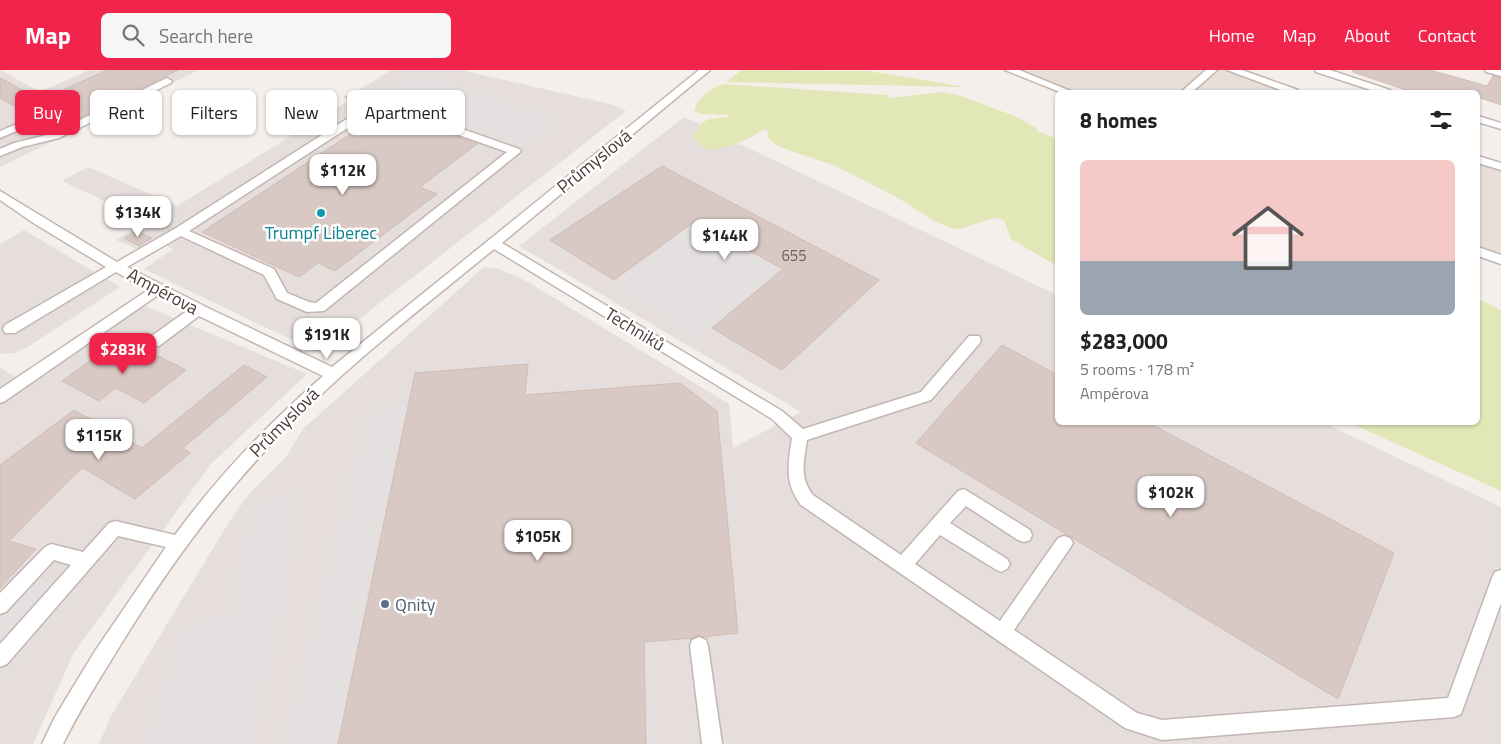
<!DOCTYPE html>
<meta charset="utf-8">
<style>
body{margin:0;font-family:"Titillium Web",sans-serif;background:#f6f6f6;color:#222;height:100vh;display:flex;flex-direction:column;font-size:19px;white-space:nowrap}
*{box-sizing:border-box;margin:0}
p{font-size:16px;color:#767676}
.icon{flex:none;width:28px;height:28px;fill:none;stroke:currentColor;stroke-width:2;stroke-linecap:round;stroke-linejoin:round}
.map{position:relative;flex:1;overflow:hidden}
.side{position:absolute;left:1055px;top:20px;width:425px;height:335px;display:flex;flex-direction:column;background:#fff;border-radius:8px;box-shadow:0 1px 4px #0004}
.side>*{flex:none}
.banner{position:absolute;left:15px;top:20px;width:475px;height:45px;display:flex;gap:10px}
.price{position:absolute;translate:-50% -42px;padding:0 11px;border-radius:10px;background:#fff;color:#222;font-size:16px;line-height:32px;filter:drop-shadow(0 1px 2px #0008)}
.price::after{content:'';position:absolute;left:50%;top:30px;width:15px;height:11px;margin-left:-8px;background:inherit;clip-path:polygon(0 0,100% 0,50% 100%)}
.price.active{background:#f1254b;color:#fff}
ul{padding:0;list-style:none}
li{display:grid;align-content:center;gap:10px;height:265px;padding:0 25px}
li span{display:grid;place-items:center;height:155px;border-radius:8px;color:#555}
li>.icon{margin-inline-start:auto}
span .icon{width:90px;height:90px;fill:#fffc;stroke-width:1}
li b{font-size:21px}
h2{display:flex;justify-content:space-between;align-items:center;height:60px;padding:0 25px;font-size:21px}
.tag{padding:0 18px;border-radius:8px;background:#fff;box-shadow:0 1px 4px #0004;font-size:18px;line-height:45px}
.tag.active{background:#f1254b;color:#fff}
header{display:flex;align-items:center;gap:30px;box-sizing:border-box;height:70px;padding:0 25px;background:#f1254b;color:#fff}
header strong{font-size:24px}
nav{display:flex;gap:28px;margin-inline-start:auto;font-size:18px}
.search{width:350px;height:45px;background:#f6f6f6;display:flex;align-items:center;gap:12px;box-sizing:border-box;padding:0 18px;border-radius:8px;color:#767676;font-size:19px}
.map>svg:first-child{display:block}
</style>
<header>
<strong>Map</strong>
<div class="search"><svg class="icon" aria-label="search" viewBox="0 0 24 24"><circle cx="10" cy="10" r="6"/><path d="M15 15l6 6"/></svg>Search here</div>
<nav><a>Home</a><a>Map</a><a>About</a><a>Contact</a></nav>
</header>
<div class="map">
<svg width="1501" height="674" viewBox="0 0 1501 674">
<rect width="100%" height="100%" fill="#f5efeb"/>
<path fill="#e8dfd9" d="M1015,0H1226L1288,22H1073Z
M1478,91L1501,99V188L1478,179Z"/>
<path fill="#e5dedc" d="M0,0L40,22L89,0H199L0,97Z
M391,0H461L614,35L626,41L317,282L144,199L173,179L153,169L137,179L116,170L137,156L145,160L154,154L62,111L88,97L177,136L353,28L349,26Z
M684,47L700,54L694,66L699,74L709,78L740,74L1057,225L1058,352L1324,353L1501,437V674H99L111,646L231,449L249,424L286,387L303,359L484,197L499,199L526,211L729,334L733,378L801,342L519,176Z
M24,160L120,217L26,278L14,283L3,284L0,283V174Z
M143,235L307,304L211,394L73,584L33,674H0V297L29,316Z"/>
<path fill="#e1e7b6" d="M742,0L868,1L966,17L726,12Z
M723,14L887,25L890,28L943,22L961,26L1017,47L1036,58L1038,61L1057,69V196L1011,169L1004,150L993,148L960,159L951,158L936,152L898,128L836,96L788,80L776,75L767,67L769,62L765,59C749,69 705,95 694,66C703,47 708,49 728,47L729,45L702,44L694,41C698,26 710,19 723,14Z
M1478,229L1501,240V421L1350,353L1478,352Z"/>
<path fill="#e4e0df" d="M417,2L560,50L525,77L379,25Z
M694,153L780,199L698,269L611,215Z
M406,334L336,674H282L365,350L377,349L380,336Z
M294,424L283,546L251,674H143L182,555L242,542L246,537L247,534L234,537L249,433Z
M21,503L77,520L0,608V526Z"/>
<path fill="#d9c9c4" stroke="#d1bcb4" d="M107,0H178L71,52L57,45L43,52L0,28V8L41,30Z
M1353,0H1430L1487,16L1493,6L1501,8V35L1478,27V22H1412L1353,2Z
M345,26L367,34L355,41Z
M380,39L477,74L420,117L437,124L335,201L318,193L299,207L202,162L364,55L362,51Z
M662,96L879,210L782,300L712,258L783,199L695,151L614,210L550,170Z
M136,161L152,168L139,176L124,168Z
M112,275L148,294L158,286L186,300L144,333L116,318L99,331L62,311Z
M1002,275L1058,305V352H1147L1394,483L1338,629L916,373Z
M528,294L525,325L680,313L717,341L738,563L703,567L698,565L693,568L644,572L646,674H338L415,303Z
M244,295L267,307L183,378L190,383L135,429L83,398L71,408L9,471L36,479L0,518V395L74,340L142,378Z"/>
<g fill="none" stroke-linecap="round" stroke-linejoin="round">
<defs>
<path id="minor" d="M699,0H710L502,173L782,341L803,359L921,322L969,266H979L981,270L979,274L931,330L807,370C804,390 799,408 813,425L901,485L958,421L964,419L1030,460L1032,465L1030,470L1024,472L1018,470L966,436L950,453L1007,489L1010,494L1007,499L1001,502L995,499L940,465L915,494L1000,551L1058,468L1064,466L1070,468L1073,473L1070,478L1014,560L1137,643L1162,650L1448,628L1492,508L1495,502L1501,500V533L1461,644L1454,647L1162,670L1125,658L801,435C784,413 788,394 792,368L772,349L494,179C426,235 355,289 293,352C224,420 168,497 118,579C99,610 79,641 63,674H42L55,647L95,581L166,477L118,466L7,594L0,597V574L71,495L54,490L6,542L0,544V523L45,477L51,474L83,482L109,453L115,451L175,465C218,406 268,354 323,306L199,246L159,276H149L147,272L149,268L188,240L158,225L5,331L0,333V319L148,220L116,202L15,263H5L3,259L5,255L106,197L35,154L0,130V121L117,192L176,158L375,31H383L519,79L521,81L519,83L324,241L307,242L277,229L264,205L181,166L127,197L210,239L332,297ZM380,37L507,82L316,233L309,232L287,223L274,199L189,161Z
M1005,0H1019L1073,22H1060Z
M1206,0H1217L1192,22H1181Z
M1227,0H1242L1298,20L1299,22H1286Z
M1315,0H1330L1390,20L1391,22H1377L1316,2Z
M1485,0H1501V6L1486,2Z
M167,8L172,11L171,13L59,68L22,77L0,86V79L14,73L51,64Z
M1478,46L1501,53V59L1478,52Z
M22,52L26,53L27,55L26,57L0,68V61Z
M1478,86L1501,93V100L1478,93Z
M1478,177L1501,185V194L1478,186Z
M699,567L706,570L708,576L722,674H702L690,576L692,570Z"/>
</defs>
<use href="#minor" stroke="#c3b6b1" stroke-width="3"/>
<use href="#minor" fill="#fff" fill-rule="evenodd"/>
</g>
<circle fill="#0f9aa8" stroke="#fff" stroke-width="2" cx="321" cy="143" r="5"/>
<circle fill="#5c6f8a" stroke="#fff" stroke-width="2" cx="385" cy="534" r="5"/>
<g text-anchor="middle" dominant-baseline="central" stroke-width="5" stroke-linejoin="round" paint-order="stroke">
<g font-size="15" fill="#6d605c">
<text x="794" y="185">655</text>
</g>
<g font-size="18" fill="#493d39" stroke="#fff">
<text transform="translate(594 91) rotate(-39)">Průmyslová</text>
<text transform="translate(163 221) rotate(28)">Ampérova</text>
<text transform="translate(635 259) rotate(31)">Techniků</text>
<text transform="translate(284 352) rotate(-45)">Průmyslová</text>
</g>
<g font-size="18" fill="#0d838f" stroke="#fff">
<text x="321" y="162">Trumpf Liberec</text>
</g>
<g font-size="18" fill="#4e5e75" stroke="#fff" text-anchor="start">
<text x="395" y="534">Qnity</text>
</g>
</g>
</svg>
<b class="price" style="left:343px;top:126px">$112K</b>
<b class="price" style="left:138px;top:168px">$134K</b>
<b class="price" style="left:725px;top:191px">$144K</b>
<b class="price" style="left:327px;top:290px">$191K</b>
<b class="price active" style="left:123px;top:305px">$283K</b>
<b class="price" style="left:99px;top:391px">$115K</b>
<b class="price" style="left:1171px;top:448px">$102K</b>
<b class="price" style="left:538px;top:492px">$105K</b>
<div class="banner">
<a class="tag active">Buy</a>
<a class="tag">Rent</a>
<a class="tag">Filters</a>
<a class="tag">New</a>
<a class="tag">Apartment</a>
</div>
<section class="side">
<h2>8 homes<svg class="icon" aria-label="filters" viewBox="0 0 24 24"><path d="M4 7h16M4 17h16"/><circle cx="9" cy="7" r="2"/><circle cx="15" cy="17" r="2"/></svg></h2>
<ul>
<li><span style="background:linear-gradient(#f6c9c9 65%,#9aa5b1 0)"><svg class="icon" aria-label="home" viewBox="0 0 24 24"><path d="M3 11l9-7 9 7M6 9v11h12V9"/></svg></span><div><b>$283,000</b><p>5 rooms · 178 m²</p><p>Ampérova</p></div></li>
</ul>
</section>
</div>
